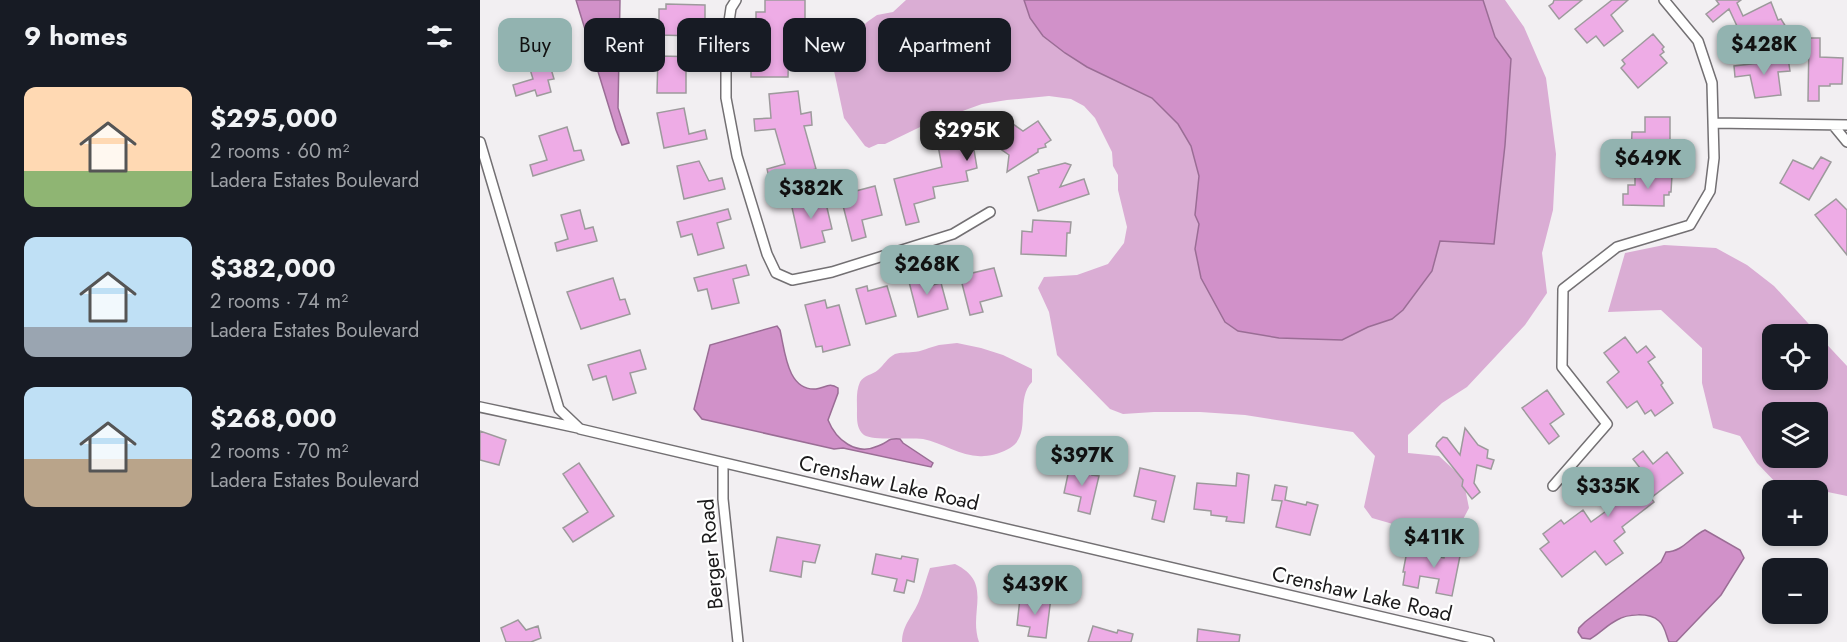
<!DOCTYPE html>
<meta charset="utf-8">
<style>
body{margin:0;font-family:Jost,sans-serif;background:#20242c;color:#f1f3f6;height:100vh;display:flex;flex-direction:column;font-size:22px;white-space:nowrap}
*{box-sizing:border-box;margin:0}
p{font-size:20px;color:#9ea1a6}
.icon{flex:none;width:33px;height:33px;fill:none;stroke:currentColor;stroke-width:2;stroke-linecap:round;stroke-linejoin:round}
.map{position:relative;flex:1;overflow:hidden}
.panel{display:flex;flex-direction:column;background:#171b24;width:480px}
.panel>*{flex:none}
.top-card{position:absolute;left:18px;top:18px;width:570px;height:54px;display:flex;gap:12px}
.controls{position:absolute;left:1282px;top:324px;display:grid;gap:12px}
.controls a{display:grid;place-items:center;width:66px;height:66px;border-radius:12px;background:#171b24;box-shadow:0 3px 9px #0003;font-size:30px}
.price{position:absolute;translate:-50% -51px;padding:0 14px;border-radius:12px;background:#92b3b0;color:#111;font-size:20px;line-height:39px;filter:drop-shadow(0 2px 3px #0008)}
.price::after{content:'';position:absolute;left:50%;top:36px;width:18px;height:14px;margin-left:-9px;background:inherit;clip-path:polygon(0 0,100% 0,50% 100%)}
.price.on{background:#222;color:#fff}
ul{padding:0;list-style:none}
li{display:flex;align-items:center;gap:18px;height:150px;padding:0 24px}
li span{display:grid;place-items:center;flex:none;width:168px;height:120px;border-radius:12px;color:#555}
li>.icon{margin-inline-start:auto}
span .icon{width:72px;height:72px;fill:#fffc;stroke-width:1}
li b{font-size:26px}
h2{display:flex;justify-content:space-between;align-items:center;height:72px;padding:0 24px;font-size:26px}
.pill{padding:0 21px;border-radius:12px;background:#171b24;box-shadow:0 3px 9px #0003;font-size:21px;line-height:54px}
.pill.on{background:#92b3b0;color:#111}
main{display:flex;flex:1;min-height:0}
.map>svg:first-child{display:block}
</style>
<main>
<section class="panel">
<h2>9 homes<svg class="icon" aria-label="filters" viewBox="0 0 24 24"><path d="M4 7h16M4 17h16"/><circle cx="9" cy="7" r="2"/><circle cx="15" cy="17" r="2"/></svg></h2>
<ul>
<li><span style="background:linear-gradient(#ffd9b3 70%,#8fb573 0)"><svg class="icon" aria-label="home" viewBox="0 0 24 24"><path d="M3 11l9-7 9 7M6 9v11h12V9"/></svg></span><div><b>$295,000</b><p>2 rooms · 60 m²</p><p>Ladera Estates Boulevard</p></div></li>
<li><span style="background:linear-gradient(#bfe0f5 75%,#9aa5b1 0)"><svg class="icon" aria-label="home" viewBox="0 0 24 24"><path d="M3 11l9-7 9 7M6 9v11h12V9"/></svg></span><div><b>$382,000</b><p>2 rooms · 74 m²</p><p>Ladera Estates Boulevard</p></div></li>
<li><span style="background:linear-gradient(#bfe0f5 60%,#b9a48a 0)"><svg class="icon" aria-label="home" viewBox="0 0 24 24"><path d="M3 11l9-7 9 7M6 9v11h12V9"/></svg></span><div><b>$268,000</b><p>2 rooms · 70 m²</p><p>Ladera Estates Boulevard</p></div></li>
</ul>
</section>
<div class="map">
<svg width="1367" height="642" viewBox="0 0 1367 642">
<rect width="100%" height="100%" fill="#f2eff2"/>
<path fill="#daadd4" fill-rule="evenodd" d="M426,0H544L585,53L607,67L672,98L698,124L711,146L719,176L715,215L719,224L715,249L736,305L745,322L758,331L799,338L862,340L888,327L912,319L923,310L952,271L960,241L1014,244L1025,145L1031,59L1015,38L1003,0H1025L1044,27L1066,78L1076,154L1073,210L1062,253L1067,293L1045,325L987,387L962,403L928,435V453L959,456L983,478L989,508L978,529L958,537L892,518L884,507L895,456L873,432L765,415L720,412H674L643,414L630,409L577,355L569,312L558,288L564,277L597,275L628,264L644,243L647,227L638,190V175L633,166L632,152L615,118L604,106L591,99L569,96L527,100L502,104L477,113L467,114L405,144H398L389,148L385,146L364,118L353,66L354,52L361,45L371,39L387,22L397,15L413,12Z
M1184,245L1236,248L1267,265L1294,286L1338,334H1293V380H1338V335L1367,366V496L1338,490L1301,488L1277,463L1260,436L1233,428L1222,383V348L1181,310L1128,312L1145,253ZM1338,412V458H1293V412Z
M477,343L501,348L523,355L552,369V382C534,401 553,434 530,448C523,452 513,456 504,456C483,458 463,443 443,439C429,437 393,441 384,435C376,429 377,418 377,409C377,400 376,391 380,382C384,375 392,375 398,370C404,365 407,358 415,354C421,352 426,353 433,352C441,352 450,347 459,345C465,344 471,344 477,343Z
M475,564C514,583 488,611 499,642H422C422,625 433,616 439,601C443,591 446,579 450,568Z"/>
<path fill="#d191c9" stroke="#9a6d95" stroke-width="1.5" d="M96,0H140L138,108L149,143L142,145L136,130Z
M544,0H1003L1015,37L1031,59L1025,145L1014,244L960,241L952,271L923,310L912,319L888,327L862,340L799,338L758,331L745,322L721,278L715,249L719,224L715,215L719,176L711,146L698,124L672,98L607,67L585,53L563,36L550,18Z
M297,326L300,330C305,351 307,391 336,389C345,388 349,382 358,388V393L348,420C356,440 376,456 398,446C410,442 406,438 420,439L423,443L453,463L451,467L363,448L354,449L222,419L214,409L230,345Z
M1225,530L1260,550L1264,558L1241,595L1196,642H1189C1186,635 1185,626 1179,621C1169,612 1147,614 1137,620C1127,625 1119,634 1110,639L1102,638L1098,632L1099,628L1105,622L1181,562L1186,552C1203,552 1211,536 1225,530Z"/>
<path fill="#eeace6" stroke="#9d9a9c" stroke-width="1.5" d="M285,0H325V28H319V34H309L308,77H271V65H276V12H285Z
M1074,0H1102L1079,19L1069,6L1073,3Z
M1132,0H1148L1131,15L1143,31L1124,46L1116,36L1107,43L1095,29Z
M1236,0H1261L1257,3L1263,16L1291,2L1298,20L1301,19L1306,27L1266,50L1261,41L1266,38L1257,26L1249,9L1233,22L1226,14L1239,4Z
M186,4L225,5V22L217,19L216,36L179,35V9H186Z
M74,28L80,47L66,52L74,79L68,80L71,92L57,96L55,90L36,96L33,85L53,79L46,56L43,57L38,39Z
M1173,34L1184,47L1182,49L1184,52L1180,55L1187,63L1158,88L1141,68L1145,64L1142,60Z
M1329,38H1340V57L1363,58L1362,84H1350V86H1339V101H1328Z
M178,56L225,57L224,69H206V93H177Z
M1308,58L1310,71L1298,72L1301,95L1275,98L1270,75L1255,77L1254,66L1296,61V59Z
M318,91L321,114L331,112L332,125L324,126L336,169L290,181L287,169L305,164L295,129L275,131L274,119L291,118L289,94Z
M204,108L209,134L225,130L227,139L184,148L177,113Z
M523,117L543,131L558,121L571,140L565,144L566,147L558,149V152L527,172L529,155L522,150L527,144H493L497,168L486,171L488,181L453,187L455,198L434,204L439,222L426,225L414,179L462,167L457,140L490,133L513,132Z
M1165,117H1190V140H1204V151L1162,150V155L1151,154L1152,132H1165Z
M87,127L94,151L101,150L104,160L53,176L50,165L67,160L59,136Z
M1341,157L1351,162L1329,200L1300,183L1313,160L1333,169Z
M219,161L229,181L242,178L245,189L204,199L197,166Z
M585,163L591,165L580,187L604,179L609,194L558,211L548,177L559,173L558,170Z
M1155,174L1192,175L1191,192H1189V195H1184V206L1143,205V194H1148V185H1155Z
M370,183L372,192L395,186L402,215L382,220L386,237L372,241L358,186Z
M344,195L352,229L342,231L345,242L321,248L311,203Z
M1356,199L1367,210V255L1335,215Z
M248,209L251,219L237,223L244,248L218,255L212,234L201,237L197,222Z
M100,210L105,229L113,227L117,241L77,251L75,243L88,239L81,215Z
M553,220L591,222L590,233H587L586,256L541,254L542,231L552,232Z
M487,257L492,273L514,268L522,296L500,302L503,312L490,315L476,260Z
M266,265L269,275L253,279L259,303L232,309L227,289L218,291L214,278Z
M439,271L442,284L451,282L452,285L461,283L468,309L438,317L427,274Z
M133,278L140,300L145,299L150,314L101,329L87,292Z
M387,286L388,291L407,286L416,316L386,324L376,289Z
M345,300L347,308L359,305L370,345L343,352L342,346L336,347L325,305Z
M1145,337L1157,353L1166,346L1175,357L1168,362L1183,383L1181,385L1193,403L1175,416L1171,410L1165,414L1157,401L1147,408L1127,382L1139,372L1124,353Z
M160,350L166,369L150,373L156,393L133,400L126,376L113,380L108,365Z
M1067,390L1084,414L1070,424L1079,436L1069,444L1042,408Z
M985,428L998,445L1008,450L1007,458L1014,460L1011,469L997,465L994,483L1000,492L992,499L982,486L983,480L956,446L957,443L963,437L967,438L980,455Z
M0,431L26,440L19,465L0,460Z
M1163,451L1173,464L1187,452L1203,473L1171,498L1174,502L1142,527L1145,532L1134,541L1143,553L1126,565L1115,551L1082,577L1060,549L1069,542L1063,534L1081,520L1084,524L1103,510L1111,522L1136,504L1123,486L1133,478L1142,489L1164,473L1153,459Z
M99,463L134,516L93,542L83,528L108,512L83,474Z
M590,465L613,470L612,475L619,476L610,514L598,511L601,497L584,493Z
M660,468L695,476L684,522L672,519L676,501L654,496Z
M757,473L769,475L764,523L746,521L747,517L731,515V511L714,509L717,483L756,486Z
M795,485L807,487L805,500L826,505L827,502L838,505L830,535L796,527L802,501L792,500Z
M297,537L340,545L335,563L323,561L321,577L290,571Z
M967,543L982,546L972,596L956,593L959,579L940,576L938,588L923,585L925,572H923L927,551L964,558Z
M396,554L421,559L422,556L438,559L434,582L427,580L424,593L414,591L417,579L392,574Z
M557,596L571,597L566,638L548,636L550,627L537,625L540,598L557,600Z
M38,620L46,630L58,626L61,638L51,642H26L21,628Z
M613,626L637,633L638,630L653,634L651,642H608Z
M718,629L760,635L759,642H717Z"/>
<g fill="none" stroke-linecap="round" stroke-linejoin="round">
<defs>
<path id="minor" d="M256,0L251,8L246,42V98L257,156L287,254L296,273L312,280L352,272L473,234L510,212
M1233,123L1367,125
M1353,125L1367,142
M0,142L79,409L100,429L1009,642
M0,407L98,428
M243,463V499L258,642
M1073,486L1127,424L1082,367L1083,289L1137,247L1210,225L1230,191L1234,158L1232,83L1218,41L1184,0"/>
</defs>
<use href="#minor" stroke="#737073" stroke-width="12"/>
<use href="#minor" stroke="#fff" stroke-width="9"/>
</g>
<g text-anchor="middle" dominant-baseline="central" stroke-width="4.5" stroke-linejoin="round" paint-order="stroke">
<g font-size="21" fill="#1b1a1b" stroke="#fff">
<text transform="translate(409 483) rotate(13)">Crenshaw Lake Road</text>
<text transform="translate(231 554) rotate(-95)">Berger Road</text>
<text transform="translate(882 594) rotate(13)">Crenshaw Lake Road</text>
</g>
</g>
</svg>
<div class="controls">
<a><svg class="icon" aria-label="locate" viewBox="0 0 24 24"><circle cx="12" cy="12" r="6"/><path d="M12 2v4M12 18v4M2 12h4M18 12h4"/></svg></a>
<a><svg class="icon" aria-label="layers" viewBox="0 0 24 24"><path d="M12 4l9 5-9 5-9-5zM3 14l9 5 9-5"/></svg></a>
<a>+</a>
<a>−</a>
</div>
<b class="price" style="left:1284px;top:76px">$428K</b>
<b class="price on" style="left:487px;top:162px">$295K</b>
<b class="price" style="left:1168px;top:190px">$649K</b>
<b class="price" style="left:331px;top:220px">$382K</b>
<b class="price" style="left:447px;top:296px">$268K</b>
<b class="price" style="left:602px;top:487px">$397K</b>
<b class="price" style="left:1128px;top:518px">$335K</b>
<b class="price" style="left:954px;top:569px">$411K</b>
<b class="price" style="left:555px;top:616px">$439K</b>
<div class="top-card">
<a class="pill on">Buy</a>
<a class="pill">Rent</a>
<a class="pill">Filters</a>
<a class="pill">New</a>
<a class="pill">Apartment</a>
</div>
</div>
</main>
